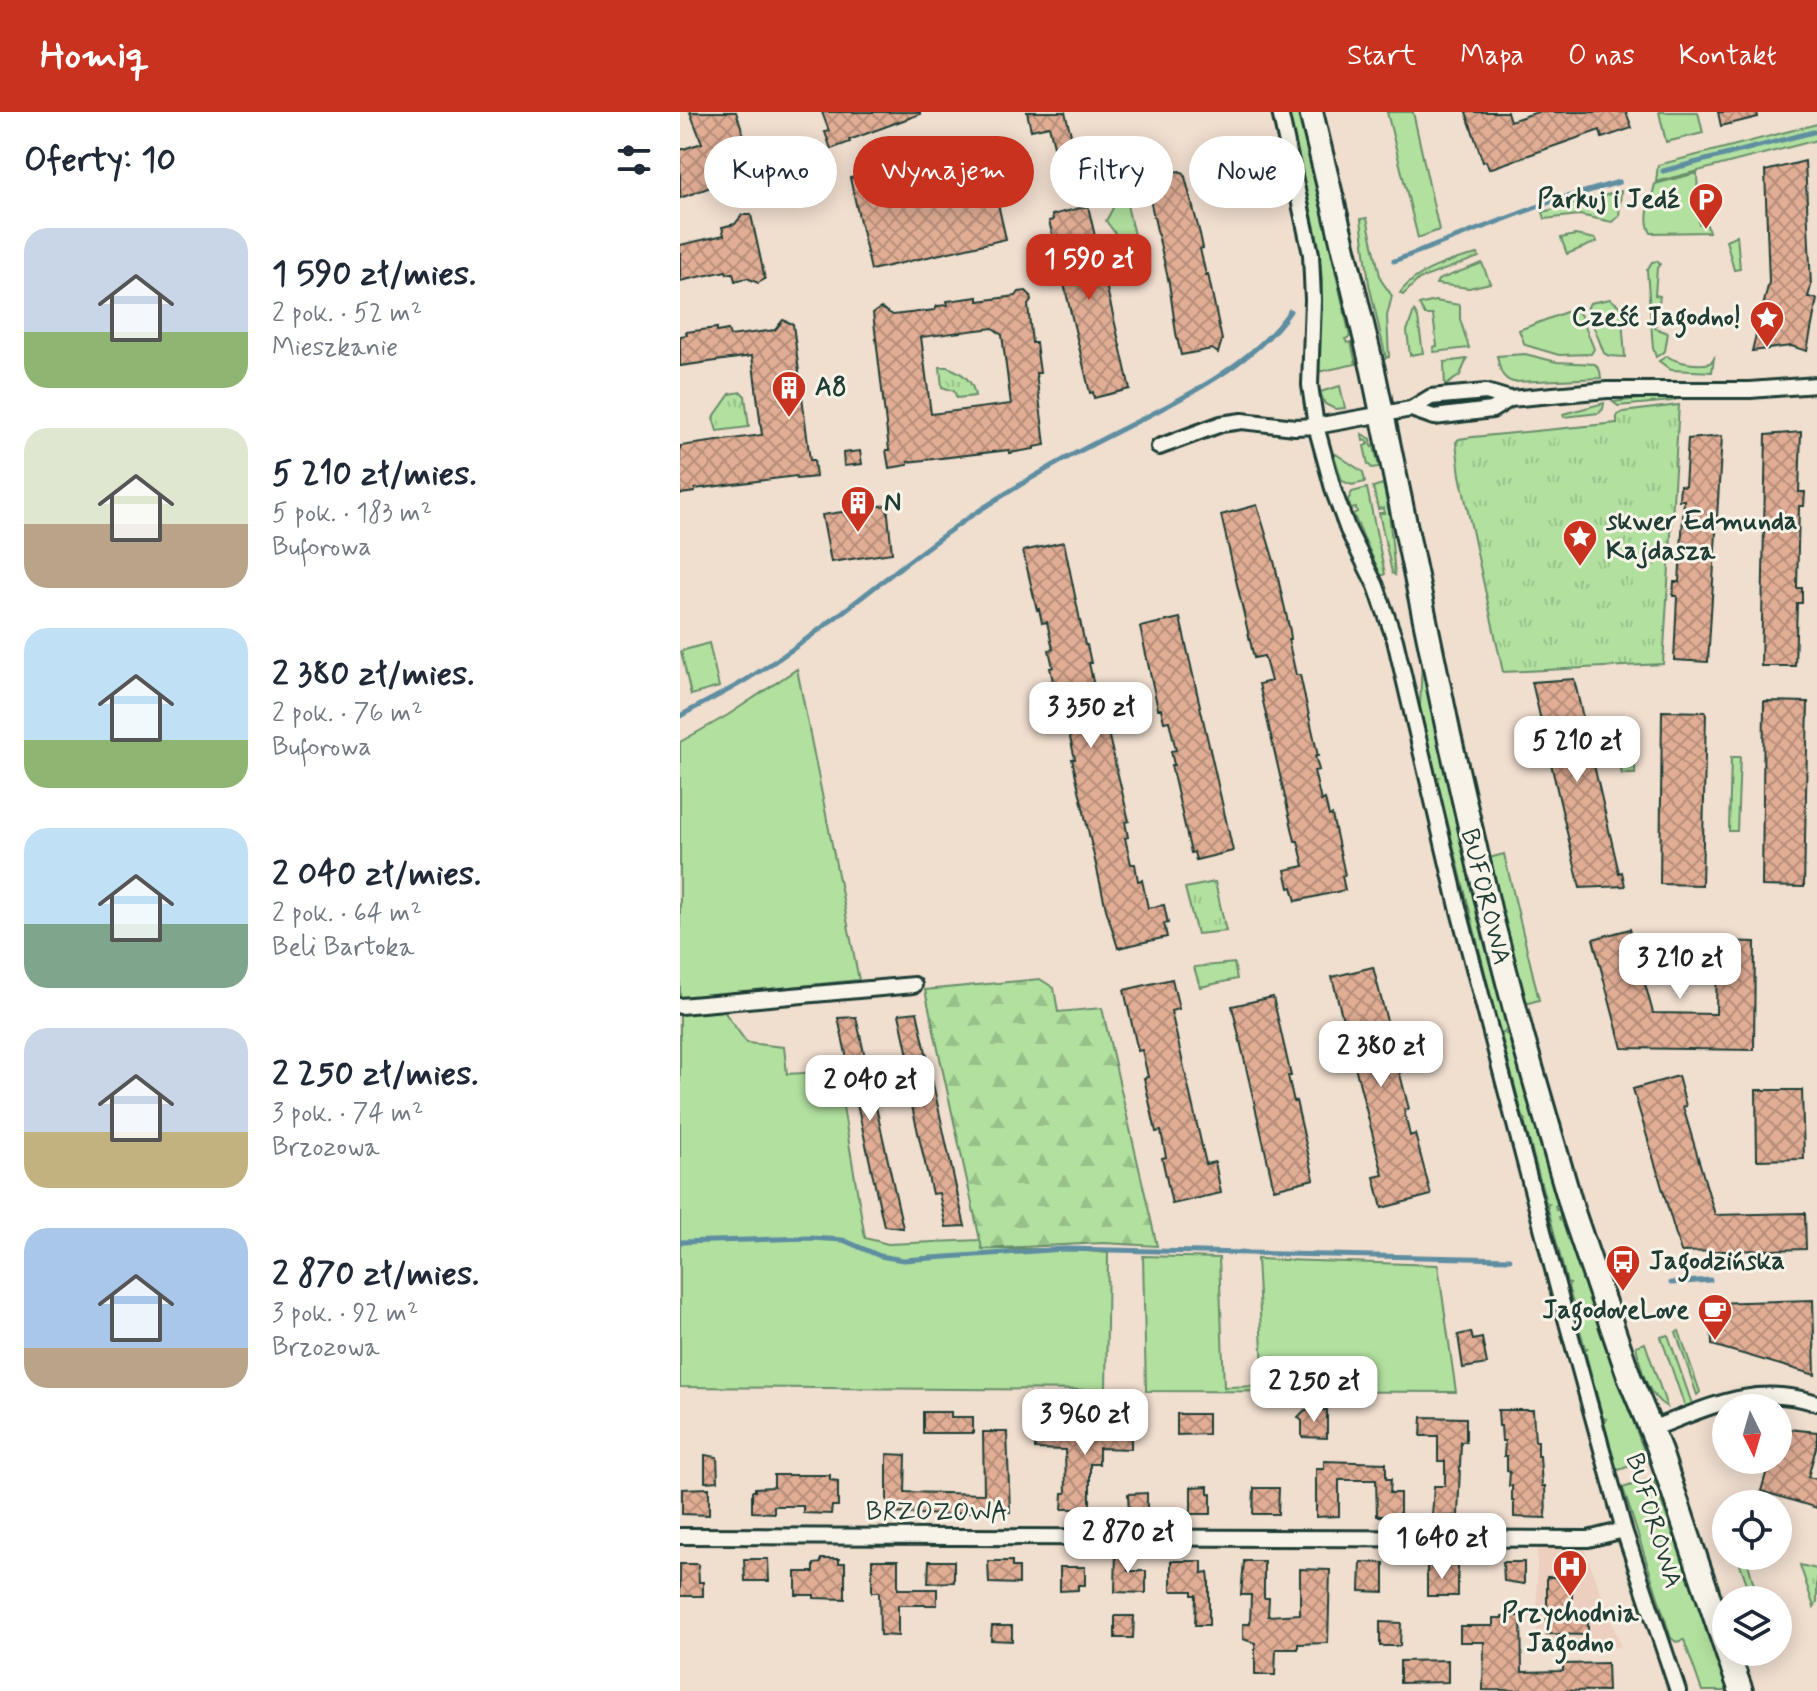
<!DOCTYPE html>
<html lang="pl">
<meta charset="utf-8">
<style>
body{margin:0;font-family:Mynerve,sans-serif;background:#f2f2f3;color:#1f2937;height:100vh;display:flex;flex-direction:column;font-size:30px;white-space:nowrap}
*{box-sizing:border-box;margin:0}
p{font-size:26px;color:#747a83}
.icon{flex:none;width:44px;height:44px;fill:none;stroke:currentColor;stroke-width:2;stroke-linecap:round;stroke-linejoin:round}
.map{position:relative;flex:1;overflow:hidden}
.panel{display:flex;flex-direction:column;background:#fff;width:680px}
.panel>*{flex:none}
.top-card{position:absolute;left:24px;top:24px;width:760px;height:72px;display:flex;gap:16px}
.needle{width:52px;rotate:175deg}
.buttons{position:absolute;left:1032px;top:1282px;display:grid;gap:16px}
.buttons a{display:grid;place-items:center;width:80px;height:80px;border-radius:50%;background:#fff;box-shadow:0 4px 20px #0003;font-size:40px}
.price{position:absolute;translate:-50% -68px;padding:0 18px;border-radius:16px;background:#fff;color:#222;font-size:26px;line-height:52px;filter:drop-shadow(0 2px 4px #0008)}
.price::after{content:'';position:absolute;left:50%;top:48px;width:24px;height:18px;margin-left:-12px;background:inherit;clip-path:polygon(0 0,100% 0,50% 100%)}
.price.selected{background:#c8321e;color:#fff}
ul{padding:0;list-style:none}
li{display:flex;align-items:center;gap:24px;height:200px;padding:0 24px}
li span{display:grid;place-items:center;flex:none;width:224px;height:160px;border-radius:24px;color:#555}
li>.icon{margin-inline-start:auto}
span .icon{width:96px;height:96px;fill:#fffc;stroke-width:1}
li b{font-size:34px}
h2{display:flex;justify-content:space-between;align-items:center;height:96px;padding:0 24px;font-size:34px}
.chip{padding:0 28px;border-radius:36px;background:#fff;box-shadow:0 4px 20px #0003;font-size:28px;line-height:72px}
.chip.selected{background:#c8321e;color:#fff}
header{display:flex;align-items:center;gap:48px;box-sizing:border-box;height:112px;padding:0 40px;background:#c8321e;color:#fff}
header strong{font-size:38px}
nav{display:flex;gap:44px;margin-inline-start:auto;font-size:28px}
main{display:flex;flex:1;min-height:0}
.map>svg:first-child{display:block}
</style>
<header>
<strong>Homiq</strong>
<nav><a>Start</a><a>Mapa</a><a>O nas</a><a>Kontakt</a></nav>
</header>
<main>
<section class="panel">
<h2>Oferty: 10<svg class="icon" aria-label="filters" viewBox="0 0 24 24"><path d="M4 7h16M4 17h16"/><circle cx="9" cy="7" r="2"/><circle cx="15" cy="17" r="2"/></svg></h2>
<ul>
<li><span style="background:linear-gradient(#c9d6e8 65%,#8fb573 0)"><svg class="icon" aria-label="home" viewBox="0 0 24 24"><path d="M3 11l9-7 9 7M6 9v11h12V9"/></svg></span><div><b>1 590 zł/mies.</b><p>2 pok. · 52 m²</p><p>Mieszkanie</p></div></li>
<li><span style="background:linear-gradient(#dfe7d0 60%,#b9a48a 0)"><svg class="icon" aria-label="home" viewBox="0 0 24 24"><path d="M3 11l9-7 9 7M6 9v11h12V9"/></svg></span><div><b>5 210 zł/mies.</b><p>5 pok. · 183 m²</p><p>Buforowa</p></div></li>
<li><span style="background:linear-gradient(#bfe0f5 70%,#8fb573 0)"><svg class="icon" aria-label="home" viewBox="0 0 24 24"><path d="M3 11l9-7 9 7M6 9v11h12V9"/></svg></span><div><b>2 380 zł/mies.</b><p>2 pok. · 76 m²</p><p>Buforowa</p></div></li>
<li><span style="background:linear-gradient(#bfe0f5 60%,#7fa58c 0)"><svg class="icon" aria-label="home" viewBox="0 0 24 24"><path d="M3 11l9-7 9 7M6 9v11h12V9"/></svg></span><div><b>2 040 zł/mies.</b><p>2 pok. · 64 m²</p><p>Beli Bartoka</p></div></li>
<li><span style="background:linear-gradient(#c9d6e8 65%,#c2b280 0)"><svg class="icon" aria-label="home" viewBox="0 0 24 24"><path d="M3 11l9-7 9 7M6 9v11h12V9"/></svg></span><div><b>2 250 zł/mies.</b><p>3 pok. · 74 m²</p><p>Brzozowa</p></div></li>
<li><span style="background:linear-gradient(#a9c7e8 75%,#b9a48a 0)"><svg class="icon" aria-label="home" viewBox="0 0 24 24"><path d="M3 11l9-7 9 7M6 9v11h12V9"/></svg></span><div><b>2 870 zł/mies.</b><p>3 pok. · 92 m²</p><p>Brzozowa</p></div></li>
</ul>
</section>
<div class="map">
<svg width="1137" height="1579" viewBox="0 0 1137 1579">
<defs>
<pattern id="forest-firs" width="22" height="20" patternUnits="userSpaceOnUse" patternTransform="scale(2)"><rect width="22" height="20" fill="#b1e09f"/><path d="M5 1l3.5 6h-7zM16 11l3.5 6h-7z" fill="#98c18a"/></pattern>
<pattern id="park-tufts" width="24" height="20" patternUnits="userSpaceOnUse" patternTransform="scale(2)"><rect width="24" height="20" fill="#b1e09f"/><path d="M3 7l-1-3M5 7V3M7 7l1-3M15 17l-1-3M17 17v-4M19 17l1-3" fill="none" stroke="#98c18a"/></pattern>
<pattern id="building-cross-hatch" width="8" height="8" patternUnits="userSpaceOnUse" patternTransform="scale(2)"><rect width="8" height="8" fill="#e1ad95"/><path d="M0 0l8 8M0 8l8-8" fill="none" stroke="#b68e7a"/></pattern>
</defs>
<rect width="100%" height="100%" fill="#f0decf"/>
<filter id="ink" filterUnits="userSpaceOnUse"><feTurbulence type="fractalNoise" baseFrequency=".0125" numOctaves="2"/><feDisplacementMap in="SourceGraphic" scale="16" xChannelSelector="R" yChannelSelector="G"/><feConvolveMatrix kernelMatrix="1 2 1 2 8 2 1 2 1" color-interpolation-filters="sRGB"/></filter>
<g filter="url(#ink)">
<path fill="#eccfbe" d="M857,1436H904L941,1535H857Z"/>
<path fill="#b1e09f" stroke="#688e6a" stroke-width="2" d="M608,0H620L670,225L665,227L667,231L671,230L676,252L638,260L642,168L638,129Z
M707,0H733L759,118L738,126Z
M979,0H1018L1023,21L986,30Z
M1137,12V28L976,70L978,53Z
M1017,61L1019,112L1027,113L1029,120L971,121C962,105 972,88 975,72Z
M941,79L939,104L932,110L899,103L865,107L863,100Z
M687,106L701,168L712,184L707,204L709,245L706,246L689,172L681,107Z
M895,123L916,127L917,130L887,142L881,126Z
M1057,123L1060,157L1054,158L1046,128Z
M798,142L799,145L739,167L723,183L720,181C735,159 773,147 798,142Z
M977,149L980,152L977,156L975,183L980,184L975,216L988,221L985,239L976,245L973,236L967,158L972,150Z
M802,151L810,171L789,176L756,172L758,168Z
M930,187L941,195L945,245L929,244L924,241L907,197L910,191Z
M755,189L780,193V207L789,236L754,240L753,235L757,234L753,203H745L739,193Z
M894,197L900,202L914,237L911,242L879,243L845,233L839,218Z
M734,199L738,206L743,241L730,243L727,219Z
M845,242L877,250L915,252L920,259L921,266L833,270C820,266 820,256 817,244Z
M987,244C997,251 1018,254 1030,251L1034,246L1032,260L991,258L979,249Z
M787,247L780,263L765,274L764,250Z
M660,274L665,296L655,297L645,292L640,280Z
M977,285H1002L992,289L938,294L933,290Z
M924,291L923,297L919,301L884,305L883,302Z
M682,322L691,327L692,335L694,334L699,355L692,356L688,352L684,334L689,332L687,328L683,329Z
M656,342L683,360L685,370L672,373L662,369L654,343Z
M703,372L709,400L715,463L712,461L699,401H704L703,396L698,397L693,375Z
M687,376L705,462L701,464L673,402L677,400L676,396L671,397L668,388L672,380Z
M29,531L39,575L11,583L1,539Z
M742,546L829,916L825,919L826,922L831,921L880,1092L875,1094L876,1098L882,1097L884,1103L879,1105L880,1108H885L923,1224L967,1348L939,1358L935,1356L924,1309L926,1307L923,1306L905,1239L907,1236H905L888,1174L890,1172L887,1171L867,1093L869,1092L866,1090L844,1009L846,1008L843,1005L821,923L823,921H820L757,668L759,665H756L740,596Z
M117,557L179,868L0,886V630L48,603Z
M824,742L859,888L845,892L809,746Z
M40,894L67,931L104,935L107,962L157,959L185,1126L208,1132L300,1128L303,1137H384L428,1141L426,1278L0,1275V897Z
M463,1144L539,1146L544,1275L584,1274L577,1147L758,1153L776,1280L466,1279Z
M999,1219L1020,1280L1017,1283L996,1220Z
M988,1223L1012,1292L1005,1295L981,1225Z
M965,1231L987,1295C966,1283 961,1256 956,1234Z
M973,1366L1049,1579H1022L1004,1528L996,1530L991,1526L943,1376Z
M1057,1444H1066L1078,1488H1073Z"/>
<path fill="url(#forest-firs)" stroke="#688e6a" stroke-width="2" d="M360,867L374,876L378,900L422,896L477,1134L423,1131L302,1137L245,878Z"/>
<path fill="url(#park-tufts)" stroke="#688e6a" stroke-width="2" d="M441,67L463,162L450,165L438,125L426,109L433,96L430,85L420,80L426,76L428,70Z
M267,255C282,260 293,268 295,284L277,286L274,279L262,275L260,255Z
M61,280L65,284L69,315L37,319L33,306L50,282Z
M999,293L983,552L823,560L780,363L776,330L779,327L793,325L937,311V303L943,300Z
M932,625L956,626L955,662H942Z
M1051,645H1060L1057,719H1049Z
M535,770L546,819L517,822L505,776Z
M554,851L557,867L520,875L514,855Z
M1120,1453L1137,1457V1491L1134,1495Z"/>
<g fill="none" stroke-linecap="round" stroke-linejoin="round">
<path stroke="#5f8ea1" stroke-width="5" d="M983,59L1137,19
M714,149L870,90L939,70
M0,604C23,591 47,580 69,566C150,516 220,450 300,398C337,374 376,351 415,331C478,298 570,259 610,199
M0,1130L130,1126L163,1128L200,1144L223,1148L384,1137L830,1147
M991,1171L1030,1168"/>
</g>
<path fill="url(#building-cross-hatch)" stroke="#1f3d34" stroke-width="2" fill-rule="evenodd" d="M10,0H56L72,46L77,44L82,60L65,66L64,63L0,86V38L22,31Z
M142,0H240V2L169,28L170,30L151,37L145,20L149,19Z
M347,0H385L397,45L378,50L369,14L351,18Z
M786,0H827L830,9L858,0H946L952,16L922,26L920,18L809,57L806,49L803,50Z
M1038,0H1077L1078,5L1041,14Z
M122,30L126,42L109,48L105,36Z
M305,35L326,127L191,158L170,66Z
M1125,49L1131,174L1128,185L1137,187L1127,239L1111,234L1072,239L1089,170L1085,59Z
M499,59L504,61L520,122L523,136L520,137L526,163L528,162L542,228L538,241L532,237L501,243L496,221L489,171L466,70L488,65V61Z
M408,94L450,277L414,286L413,280L410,281L369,109L373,108L372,103Z
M62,103H71L85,167L78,171L67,166L55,169L53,161L47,162L46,159L0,169V133L44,123L42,115L55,112Z
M346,179L350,183L351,189L348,193L352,231H356L360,261H356L365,333L354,335V337L329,341V338L228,350V353L209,356L206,338H209L193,201L201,196L213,203L255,198L257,194L268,193L267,189L298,185V189L336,184L339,180ZM313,216L322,223L331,292L251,302L241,225Z
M103,208L113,212L130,348H134L136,365L117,367L116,364L15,377V380L0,382V334L82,323L72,244L0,254V224L7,223L6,220L37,216V220L48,218L50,224L95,218Z
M1121,320L1119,380H1125L1124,394H1119L1117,476H1122V491H1117L1115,554H1081L1086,323Z
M1042,324L1028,550L994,548L997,484H993L994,470H999L1004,388H999L1000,373L1005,374L1008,327Z
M180,339L182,352L164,354L163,341Z
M207,393L212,441L151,450L142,403Z
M577,393L594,449L610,519L611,527H608L616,563H620L638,644H635L639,658L634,659L641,689L645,687L649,704L652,703L665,763L662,764L665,778L616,789L612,775L609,776L605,758L624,754L618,729H615L579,572L591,569L584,544L574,546L541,403Z
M384,430L405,533H407L411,551H409L416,584L419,583L449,709L445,710L448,725L445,726L451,752H455L458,769L462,768L468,796L484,793L488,811L484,812L487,825L438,836L426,797L392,647H395L388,617L384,618L370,556L373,555L369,538L373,537L367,510L362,511L359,497L357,498L343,439Z
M500,506L553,739L516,748L514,740L511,741L491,653H494L491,639L496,638L489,609L484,610L481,597H478L460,515Z
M894,567L939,761L942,760L945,774L900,776L852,570Z
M1084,589L1128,590L1124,775L1082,774Z
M982,599L1026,600L1022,773L980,772Z
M950,817L973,901L1036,902L1037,829L1075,830L1074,938L942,936L913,827Z
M693,855L709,917L704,919L710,945L715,943L729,997L724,998L730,1024L735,1022L751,1083L702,1096L694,1065L703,1063L652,865Z
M492,867L499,897L491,899L526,1052L535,1050L541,1081L492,1092L482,1046L486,1045L481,1019L476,1020L464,966L468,965L462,938L458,939L444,878Z
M593,885L611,964H608L614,990L616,989L634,1067L594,1077L552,894Z
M237,900L279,1089L285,1114L266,1115L259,1081L252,1082L234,1003L229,981L236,980L219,902Z
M176,905L223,1116L204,1114L158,906Z
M998,964L1006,994L1003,995L1035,1103L1125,1101L1126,1137L1001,1140L953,977Z
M1076,978H1122L1124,1047L1077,1048Z
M1133,1188L1135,1263L1032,1233L1031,1191Z
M791,1220L793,1228L802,1226L807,1252L783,1256L778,1223Z
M625,1298H647V1326L622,1325V1309L618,1305Z
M818,1298H853L855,1329H858V1344H860L862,1374H865L866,1406L834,1405V1389H832V1374H829L830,1360L827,1359V1344H824L825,1329H822L821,1314H819Z
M243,1300H271V1305H293V1321H243Z
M431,1302H451V1337L419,1336V1352H410V1397H382L383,1381H386L385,1338L355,1337V1320L381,1321V1324L431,1323Z
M497,1302H528V1322L497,1323Z
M742,1305L786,1306V1330H781L778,1404H752L754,1374H765V1349H758V1324H741Z
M1098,1316L1137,1320V1332L1128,1365L1137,1367V1396L1081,1379L1090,1348H1098Z
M303,1320H327L330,1400H282L270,1403L207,1401V1342L226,1343L225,1380L304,1382Z
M25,1343L37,1345L38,1369L25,1370Z
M644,1349L706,1351V1367H711L710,1381H720V1404H697L696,1368H659V1404L636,1405V1357H644Z
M94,1363H150V1368L158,1369V1394H152L151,1402L123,1401V1394H94V1401L72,1400V1379H75V1376L94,1375Z
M528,1374V1381L531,1382V1402H511V1375Z
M29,1376V1403L2,1402V1377Z
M574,1376H599L598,1402H573Z
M467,1381V1402H449L448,1382Z
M436,1435H448V1459H466V1481L435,1480Z
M64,1447H88L89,1469H65Z
M141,1447H159V1451H165V1487L134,1486V1483H116V1460H134V1452L141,1451Z
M192,1448H218V1477H257V1493H218V1524L200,1523L199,1480H192Z
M249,1449H274V1470L248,1471Z
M308,1449H332V1455H339V1472L309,1471Z
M491,1449H522V1461L528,1460L529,1468V1513H515L516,1483H512V1479H491Z
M564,1449H584V1486H589L588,1504L620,1502V1457L650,1458L648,1531L618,1532V1537H596L595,1563H575V1531L563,1527V1512H570L571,1483H561Z
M681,1450L704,1451V1480L680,1479Z
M823,1450H844V1472L824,1469Z
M0,1452H18L19,1470H23V1484H0Z
M747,1454H778V1484H747Z
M380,1455H405V1473H398V1478L380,1479Z
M867,1465H892V1501H908V1523L867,1522Z
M435,1504H454L453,1526H435Z
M822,1504H841L842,1560L883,1559V1552L927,1551L928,1579L803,1578L804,1530H780V1514H813V1506H822Z
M700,1510L721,1511L720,1534H700Z
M312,1514H332V1529L311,1528Z
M768,1548V1570L720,1571V1549Z"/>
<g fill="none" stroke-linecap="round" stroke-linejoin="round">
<defs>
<path id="street" d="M600,0L631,142L633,188L630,273L636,314L654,380L668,418L696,474L715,528L778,795L885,1203L944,1418L998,1579
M731,297L754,305L812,298L830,287
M479,335L541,312L562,309L615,315L636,314L731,297L751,285L761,284L806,280L830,287L927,278H1070L1137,273
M0,894L234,873
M971,1317C1031,1295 1072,1271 1137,1291
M0,1424L908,1427L944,1418"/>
<path id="secondary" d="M631,0L693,258L769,623L810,801L842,924L894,1103L950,1267L978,1334L1046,1537
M1047,1540L1061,1579"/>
</defs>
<use href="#street" stroke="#1f3d34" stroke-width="20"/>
<use href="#secondary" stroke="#1f3d34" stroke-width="28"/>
<use href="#street" stroke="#f7f3e8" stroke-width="14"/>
<use href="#secondary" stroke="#f7f3e8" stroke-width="22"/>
</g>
</g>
<defs>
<symbol id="parking-pin" viewBox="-11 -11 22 30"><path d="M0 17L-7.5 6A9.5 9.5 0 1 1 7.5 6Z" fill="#c8321e" stroke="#f7f3e8"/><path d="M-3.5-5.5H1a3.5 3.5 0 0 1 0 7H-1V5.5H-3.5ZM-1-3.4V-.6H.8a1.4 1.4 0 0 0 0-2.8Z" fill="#fff"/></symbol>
<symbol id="sight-pin" viewBox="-11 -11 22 30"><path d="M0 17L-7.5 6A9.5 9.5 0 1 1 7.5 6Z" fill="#c8321e" stroke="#f7f3e8"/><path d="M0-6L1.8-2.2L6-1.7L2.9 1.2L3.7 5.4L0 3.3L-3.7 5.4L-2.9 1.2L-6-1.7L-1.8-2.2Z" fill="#fff"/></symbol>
<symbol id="building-pin" viewBox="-11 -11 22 30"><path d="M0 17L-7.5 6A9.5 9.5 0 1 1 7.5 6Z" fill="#c8321e" stroke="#f7f3e8"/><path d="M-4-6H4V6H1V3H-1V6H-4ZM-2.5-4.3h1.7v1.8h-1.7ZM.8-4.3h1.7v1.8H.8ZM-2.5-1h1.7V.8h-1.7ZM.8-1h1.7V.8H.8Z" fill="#fff"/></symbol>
<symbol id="bus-pin" viewBox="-11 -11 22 30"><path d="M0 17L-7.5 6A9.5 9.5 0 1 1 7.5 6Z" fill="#c8321e" stroke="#f7f3e8"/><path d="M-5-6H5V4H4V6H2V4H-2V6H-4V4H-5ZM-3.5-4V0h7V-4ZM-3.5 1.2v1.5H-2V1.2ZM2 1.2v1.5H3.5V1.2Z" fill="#fff"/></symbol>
<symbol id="cafe-pin" viewBox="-11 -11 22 30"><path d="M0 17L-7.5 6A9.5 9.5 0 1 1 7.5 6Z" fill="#c8321e" stroke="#f7f3e8"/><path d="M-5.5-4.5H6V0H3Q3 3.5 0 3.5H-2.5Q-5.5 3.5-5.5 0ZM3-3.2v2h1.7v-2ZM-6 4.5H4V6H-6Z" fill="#fff"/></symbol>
<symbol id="hospital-pin" viewBox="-11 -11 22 30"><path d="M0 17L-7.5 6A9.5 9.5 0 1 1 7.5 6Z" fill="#c8321e" stroke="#f7f3e8"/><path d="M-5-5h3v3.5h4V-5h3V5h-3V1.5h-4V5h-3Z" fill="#fff"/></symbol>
</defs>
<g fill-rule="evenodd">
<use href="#parking-pin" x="1006" y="68" width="40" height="54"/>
<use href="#sight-pin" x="1067" y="186" width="40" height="54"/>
<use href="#building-pin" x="89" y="256" width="40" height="54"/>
<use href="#building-pin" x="158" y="371" width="40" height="54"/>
<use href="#sight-pin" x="880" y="405" width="40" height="54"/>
<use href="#bus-pin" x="923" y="1130" width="40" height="54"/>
<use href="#cafe-pin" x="1015" y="1179" width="40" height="54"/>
<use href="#hospital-pin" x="870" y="1435" width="40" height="54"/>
</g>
<g text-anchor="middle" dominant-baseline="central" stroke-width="6" stroke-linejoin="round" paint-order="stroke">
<g font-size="26" font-weight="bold" fill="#1f3d34" stroke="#f7f3e8" text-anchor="start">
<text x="1000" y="88" text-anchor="end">Parkuj i Jedź</text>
<text x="1061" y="206" text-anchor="end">Cześć Jagodno!</text>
<text x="135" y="276">A8</text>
<text x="204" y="391">N</text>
<text x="926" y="410">skwer Edmunda<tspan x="926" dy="30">Kajdasza</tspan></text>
<text x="969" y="1150">Jagodzińska</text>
<text x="1009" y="1199" text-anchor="end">JagodoveLove</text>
<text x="890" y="1502" text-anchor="middle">Przychodnia<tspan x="890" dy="30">Jagodno</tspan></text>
</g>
<g font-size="26" fill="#1f3d34" stroke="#f7f3e8">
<text transform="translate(805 785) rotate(76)">BUFOROWA</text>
<text x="257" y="1401">BRZOZOWA</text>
<text transform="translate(973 1409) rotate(73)">BUFOROWA</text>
</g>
</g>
</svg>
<div class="buttons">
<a><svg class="needle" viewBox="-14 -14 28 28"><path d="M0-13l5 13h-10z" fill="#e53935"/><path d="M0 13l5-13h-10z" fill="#747a83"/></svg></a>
<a><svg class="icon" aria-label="locate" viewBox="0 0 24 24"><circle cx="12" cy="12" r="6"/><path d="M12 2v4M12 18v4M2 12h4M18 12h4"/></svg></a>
<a><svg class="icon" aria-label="layers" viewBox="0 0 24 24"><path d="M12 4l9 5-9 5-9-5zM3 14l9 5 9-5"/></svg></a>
</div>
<b class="price selected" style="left:409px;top:190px">1 590 zł</b>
<b class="price" style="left:411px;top:638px">3 350 zł</b>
<b class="price" style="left:897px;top:672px">5 210 zł</b>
<b class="price" style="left:1000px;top:889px">3 210 zł</b>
<b class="price" style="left:701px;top:977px">2 380 zł</b>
<b class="price" style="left:190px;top:1011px">2 040 zł</b>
<b class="price" style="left:634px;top:1312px">2 250 zł</b>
<b class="price" style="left:405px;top:1345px">3 960 zł</b>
<b class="price" style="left:448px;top:1463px">2 870 zł</b>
<b class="price" style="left:762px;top:1469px">1 640 zł</b>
<div class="top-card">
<a class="chip">Kupno</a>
<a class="chip selected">Wynajem</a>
<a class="chip">Filtry</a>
<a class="chip">Nowe</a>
</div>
</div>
</main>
